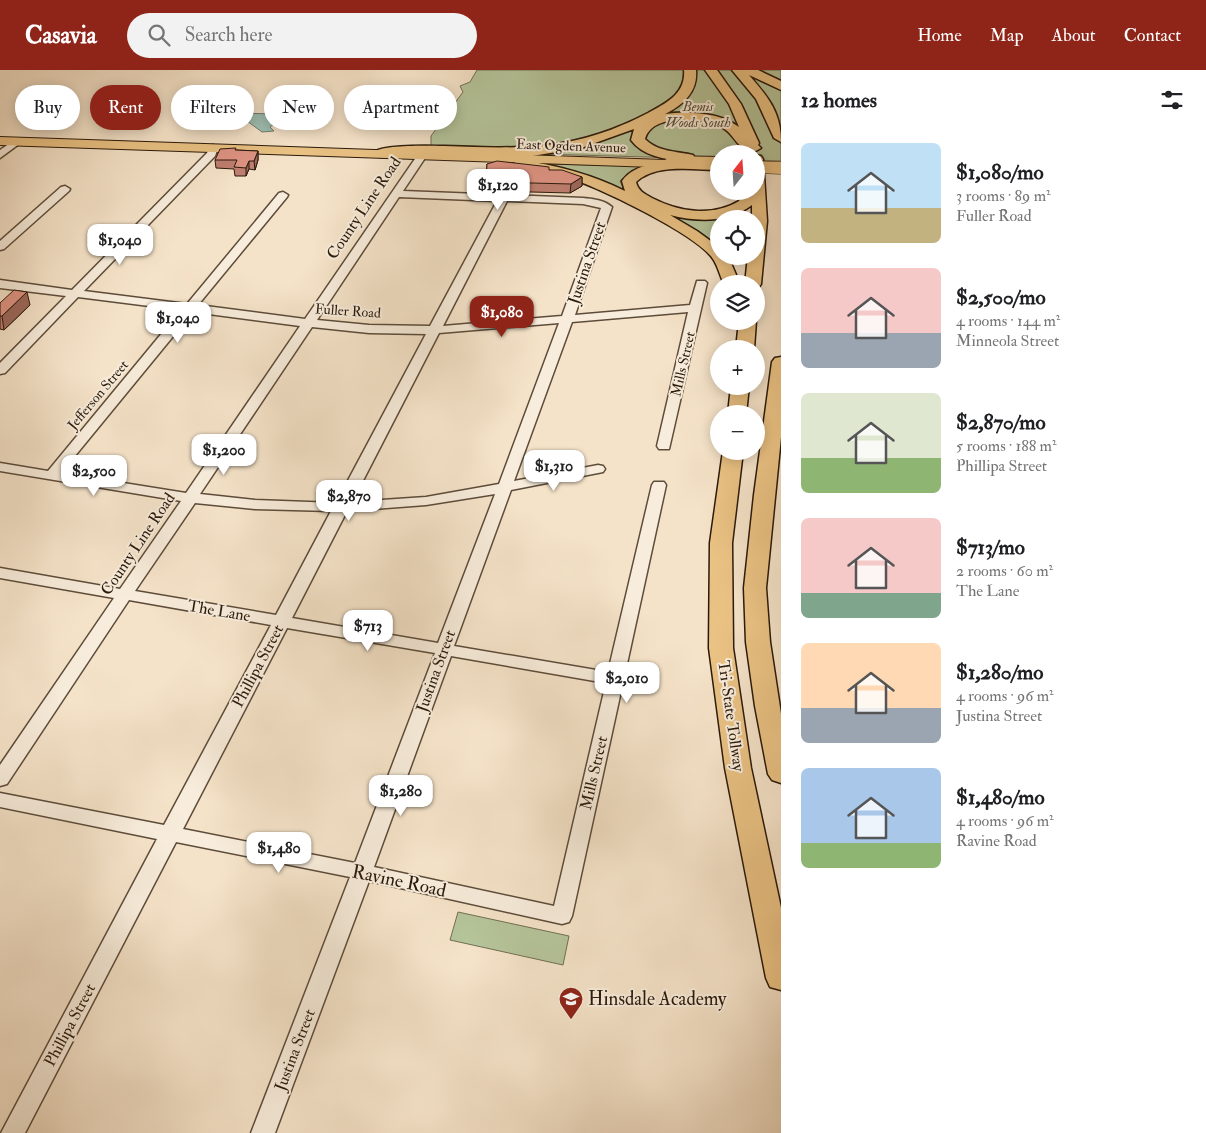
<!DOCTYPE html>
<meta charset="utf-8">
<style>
body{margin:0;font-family:"IM FELL Double Pica",serif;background:#f2f2f2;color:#202124;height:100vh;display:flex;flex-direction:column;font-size:19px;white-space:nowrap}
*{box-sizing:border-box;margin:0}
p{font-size:16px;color:#757577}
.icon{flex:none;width:28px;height:28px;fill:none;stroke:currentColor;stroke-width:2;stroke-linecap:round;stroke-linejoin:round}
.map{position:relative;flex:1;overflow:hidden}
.drawer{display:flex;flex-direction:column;background:#fff;width:425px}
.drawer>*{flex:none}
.top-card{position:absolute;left:15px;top:15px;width:475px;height:45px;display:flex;gap:10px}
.needle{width:32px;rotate:17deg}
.fabs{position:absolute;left:710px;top:75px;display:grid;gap:10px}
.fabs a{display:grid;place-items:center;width:55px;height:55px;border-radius:50%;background:#fff;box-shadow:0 2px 12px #0003;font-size:25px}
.price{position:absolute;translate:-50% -42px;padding:0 11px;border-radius:10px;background:#fff;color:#222;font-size:16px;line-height:32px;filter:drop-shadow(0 1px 2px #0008)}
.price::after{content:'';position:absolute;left:50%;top:30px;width:15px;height:11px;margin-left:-8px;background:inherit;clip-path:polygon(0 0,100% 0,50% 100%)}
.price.selected{background:#8f2418;color:#fff}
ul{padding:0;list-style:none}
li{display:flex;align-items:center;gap:15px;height:125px;padding:0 20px}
li span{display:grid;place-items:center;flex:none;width:140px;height:100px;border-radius:8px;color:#555}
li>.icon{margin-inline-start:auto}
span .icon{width:60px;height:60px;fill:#fffc;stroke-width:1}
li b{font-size:21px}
h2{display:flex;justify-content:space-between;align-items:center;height:60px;padding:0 20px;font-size:21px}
.chip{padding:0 18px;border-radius:22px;background:#fff;box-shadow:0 2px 12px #0003;font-size:18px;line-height:45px}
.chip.selected{background:#8f2418;color:#fff}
header{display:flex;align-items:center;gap:30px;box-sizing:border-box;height:70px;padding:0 25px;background:#8f2418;color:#fff}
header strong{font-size:24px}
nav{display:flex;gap:28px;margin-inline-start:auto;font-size:18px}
.search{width:350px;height:45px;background:#f2f2f2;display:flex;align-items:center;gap:12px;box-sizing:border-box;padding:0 18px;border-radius:28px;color:#757577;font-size:19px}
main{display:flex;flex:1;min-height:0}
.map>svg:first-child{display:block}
</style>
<header>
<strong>Casavia</strong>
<div class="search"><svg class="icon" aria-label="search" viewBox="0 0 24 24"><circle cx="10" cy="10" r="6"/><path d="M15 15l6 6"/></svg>Search here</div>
<nav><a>Home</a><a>Map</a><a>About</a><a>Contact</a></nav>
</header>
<main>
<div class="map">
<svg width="781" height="1063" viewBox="0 0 781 1063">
<rect width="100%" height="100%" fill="#f5e3c9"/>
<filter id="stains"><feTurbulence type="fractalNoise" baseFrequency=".004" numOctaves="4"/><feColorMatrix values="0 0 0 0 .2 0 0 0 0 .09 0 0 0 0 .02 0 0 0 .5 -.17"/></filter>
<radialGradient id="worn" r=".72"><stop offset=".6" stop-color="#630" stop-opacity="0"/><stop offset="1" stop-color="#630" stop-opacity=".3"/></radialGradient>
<path fill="#b6c59b" stroke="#706f53" d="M477,0H781V91L756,90V84H719V89L539,84L431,78V66L463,22L460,16L470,12Z
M542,94L647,96L628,103L620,111L623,118L620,119L589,106Z
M664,142H740L741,149H719V178Z
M458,842L569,866L563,895L450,870Z"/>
<path fill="#9dbeb2" stroke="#6f7c6f" d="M237,43L275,44L284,47L270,57L274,61L262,62L247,51L233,47Z"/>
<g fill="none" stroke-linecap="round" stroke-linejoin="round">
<defs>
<path id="minor" d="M16,69L19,70V74L0,88V80Z
M213,75L218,78L215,86L84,221L187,234L279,123L283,122L288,125L287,127L198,235L305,249L419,83L422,82L427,85L403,121L583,128C593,129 604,130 612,137L575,245L690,235L697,211H705L707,213L669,379H659L657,376L688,242L572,252L514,411L598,395L603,396L605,399L603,402L598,403L511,420L454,576L608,602L652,415L654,412H664L666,415L572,846L569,852L562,854L369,811L275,1063H251L350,807L176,772L25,1063H1L157,769L0,737V723L164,755L271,555L129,530L7,714L0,716V695L114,528L0,508V498L120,519L181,431L0,401V393L48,401L181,240L78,227L5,303L0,304V293L66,226L0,218V210L72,220L207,83L210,76ZM399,127L497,131L430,256L369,255L317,250ZM507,131L583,134L601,138L562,246L443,256ZM193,242L300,256L186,423L61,403ZM559,253L499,414L426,427L352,432L439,263ZM312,257L369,263L426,264L336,433L255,430L200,424ZM495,424L438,573L292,548L347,441L426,435ZM195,433L255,439L331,441L276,545L135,521ZM287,558L435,583L355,793L183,759ZM451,586L606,613L554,836L374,797Z
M65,116L70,119L69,121L4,179L0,180V171L61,117Z"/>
<path id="major" d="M0,67L665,90L671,86L719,87V95L690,94L684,98L0,75Z"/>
<path id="highway" d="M684,0H696C698,22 683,35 665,44C688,41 720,42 739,57L729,34L705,0H717L741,34L759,73L758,75L761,78L754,82C733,77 736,64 721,57C701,48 652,43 645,69C658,82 676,81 693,85L695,88L691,91L719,92V100C694,100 656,93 636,112C638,121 645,124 652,128C679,142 712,147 739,131L743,121H756V85L761,86L763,89L767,151L761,214L759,217L756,218V214H745L748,186H756V149H752V135C728,153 697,152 670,145L697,161L719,177V186H728L740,214H724C720,206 718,196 713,189C698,165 593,114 563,106C547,101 530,101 514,97L512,94L519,90C556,95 591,104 625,121L622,111C635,93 662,92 682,91C664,89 643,86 631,70L634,59L581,78L532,86L421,84L380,87L373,83C380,74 431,76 444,76C524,79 575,81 648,43C666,33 686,24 684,0Z
M732,0H758L781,11V20L749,5C768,27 781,42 781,72L774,68L756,29Z
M739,251H756L754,279H736Z
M781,287V367L766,518L770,572L781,644V713L772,710L768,704L755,636L746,572L744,518L754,425L772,292L775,288Z
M731,316H749L746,344H728Z
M723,381H743L732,473L733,578L751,698L781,838V920L770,917L766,908L725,698L709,578L710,473Z"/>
</defs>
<use href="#minor" stroke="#5d4c3a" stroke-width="3"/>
<use href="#major" stroke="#2a190b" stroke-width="2"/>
<use href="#highway" stroke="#2a190b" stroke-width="3"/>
<use href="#minor" fill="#f8eddc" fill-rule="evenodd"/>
<use href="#major" fill="#eac284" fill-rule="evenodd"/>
<use href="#highway" fill="#eac284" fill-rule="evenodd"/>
<defs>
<path id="major-bridge" d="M756,97L781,98"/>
</defs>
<use href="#major-bridge" stroke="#2a190b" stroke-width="13" stroke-linecap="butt"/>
<use href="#major-bridge" stroke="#eac284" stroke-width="12"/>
</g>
<path fill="#c07f72" stroke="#2a190b" d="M236,80L258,81V90L255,100L249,99L246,106H235L234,99L216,98L215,90Z
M487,94L549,100L582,107V116L570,123L492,121V119H486Z
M0,233L30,235L4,260L0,259Z"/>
<path fill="#9c685c" stroke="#2a190b" d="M258,81V90L255,100L254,91Z
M249,91V99L246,106V98Z
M582,107V116L570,123L571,114Z
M27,222L30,235L4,260L2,246Z"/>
<path fill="#df9484" stroke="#2a190b" d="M236,78L235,80L258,81L254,91H249L246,98L234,97L237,90H215L220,79Z
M497,91L541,96L549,97V100H562L582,107L571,114L492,112V110H486L487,94Z
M14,220L27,222L2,246H0V233Z"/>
<defs>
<symbol id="school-pin" viewBox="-11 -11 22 30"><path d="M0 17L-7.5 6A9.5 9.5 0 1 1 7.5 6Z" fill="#8f2418" stroke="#f8eddc"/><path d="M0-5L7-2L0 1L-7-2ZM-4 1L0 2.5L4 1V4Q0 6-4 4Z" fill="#fff"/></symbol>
</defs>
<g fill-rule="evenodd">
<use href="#school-pin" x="557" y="915" width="28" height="38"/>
</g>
<g text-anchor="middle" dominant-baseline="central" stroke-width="4" stroke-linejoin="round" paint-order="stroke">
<g font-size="14" font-style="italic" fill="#544d36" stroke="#f8eddc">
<text x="698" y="36">Bemis<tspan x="698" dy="16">Woods South</tspan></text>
</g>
<g font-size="14" fill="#2a190b" stroke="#f8eddc">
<text transform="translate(571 76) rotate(2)">East Ogden Avenue</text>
<text transform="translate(348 241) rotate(4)">Fuller Road</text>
<text transform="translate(683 294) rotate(-77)">Mills Street</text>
<text transform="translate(98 325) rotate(-50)">Jefferson Street</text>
</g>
<g font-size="16" fill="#2a190b" stroke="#f8eddc">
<text transform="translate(364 138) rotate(-56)">County Line Road</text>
<text transform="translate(587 193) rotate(-71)">Justina Street</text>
<text transform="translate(138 474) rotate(-56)">County Line Road</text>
<text transform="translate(219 541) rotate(10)">The Lane</text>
<text transform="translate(258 596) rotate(-62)">Phillipa Street</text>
<text transform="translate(436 601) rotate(-70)">Justina Street</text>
<text transform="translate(731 646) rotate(82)">Tri-State Tollway</text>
<text transform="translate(594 703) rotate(-77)">Mills Street</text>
<text transform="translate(70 955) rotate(-62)">Phillipa Street</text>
<text transform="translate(295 980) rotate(-69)">Justina Street</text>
</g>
<g font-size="19" fill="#2a190b" stroke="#f8eddc">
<text transform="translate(399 811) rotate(12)">Ravine Road</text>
</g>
<g font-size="19" fill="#2a190b" stroke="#f8eddc" text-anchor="start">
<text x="588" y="929">Hinsdale Academy</text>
</g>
</g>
<rect width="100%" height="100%" filter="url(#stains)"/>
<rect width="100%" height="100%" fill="url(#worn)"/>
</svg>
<div class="fabs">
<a><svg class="needle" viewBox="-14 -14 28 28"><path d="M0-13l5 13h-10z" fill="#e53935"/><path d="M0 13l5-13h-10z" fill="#757577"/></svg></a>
<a><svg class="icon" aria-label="locate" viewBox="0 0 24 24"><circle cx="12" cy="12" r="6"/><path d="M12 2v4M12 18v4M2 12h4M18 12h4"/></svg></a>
<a><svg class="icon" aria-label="layers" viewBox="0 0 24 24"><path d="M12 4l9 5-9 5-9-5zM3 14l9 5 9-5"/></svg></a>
<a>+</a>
<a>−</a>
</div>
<b class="price" style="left:498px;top:141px">$1,120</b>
<b class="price" style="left:120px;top:196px">$1,040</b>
<b class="price selected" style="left:502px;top:268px">$1,080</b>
<b class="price" style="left:178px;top:274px">$1,040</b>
<b class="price" style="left:224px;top:406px">$1,200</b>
<b class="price" style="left:554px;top:422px">$1,310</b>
<b class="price" style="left:94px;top:427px">$2,500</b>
<b class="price" style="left:349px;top:452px">$2,870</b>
<b class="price" style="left:368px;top:582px">$713</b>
<b class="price" style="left:627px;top:634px">$2,010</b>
<b class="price" style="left:401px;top:747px">$1,280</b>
<b class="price" style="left:279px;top:804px">$1,480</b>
<div class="top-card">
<a class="chip">Buy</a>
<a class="chip selected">Rent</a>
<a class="chip">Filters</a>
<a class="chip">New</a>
<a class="chip">Apartment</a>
</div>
</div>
<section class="drawer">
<h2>12 homes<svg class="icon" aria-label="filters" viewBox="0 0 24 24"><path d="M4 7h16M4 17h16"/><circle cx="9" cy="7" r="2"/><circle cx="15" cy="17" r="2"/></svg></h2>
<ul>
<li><span style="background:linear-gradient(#bfe0f5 65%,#c2b280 0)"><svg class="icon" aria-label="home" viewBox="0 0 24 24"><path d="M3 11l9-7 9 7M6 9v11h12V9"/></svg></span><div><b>$1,080/mo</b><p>3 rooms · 89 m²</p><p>Fuller Road</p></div></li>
<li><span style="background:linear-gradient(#f6c9c9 65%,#9aa5b1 0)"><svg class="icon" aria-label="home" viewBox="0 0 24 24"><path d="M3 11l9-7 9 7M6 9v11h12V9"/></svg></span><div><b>$2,500/mo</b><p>4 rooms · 144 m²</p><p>Minneola Street</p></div></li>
<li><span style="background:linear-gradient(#dfe7d0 65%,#8fb573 0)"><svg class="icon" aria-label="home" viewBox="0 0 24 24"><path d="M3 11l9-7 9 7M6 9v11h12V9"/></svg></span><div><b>$2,870/mo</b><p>5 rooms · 188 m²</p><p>Phillipa Street</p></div></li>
<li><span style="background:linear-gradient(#f6c9c9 75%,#7fa58c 0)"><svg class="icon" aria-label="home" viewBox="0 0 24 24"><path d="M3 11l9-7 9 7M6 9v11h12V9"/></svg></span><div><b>$713/mo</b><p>2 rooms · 60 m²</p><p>The Lane</p></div></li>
<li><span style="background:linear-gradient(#ffd9b3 65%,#9aa5b1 0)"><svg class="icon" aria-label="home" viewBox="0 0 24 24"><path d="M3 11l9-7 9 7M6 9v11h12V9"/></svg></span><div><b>$1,280/mo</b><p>4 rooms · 96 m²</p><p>Justina Street</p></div></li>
<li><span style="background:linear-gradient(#a9c7e8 75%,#8fb573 0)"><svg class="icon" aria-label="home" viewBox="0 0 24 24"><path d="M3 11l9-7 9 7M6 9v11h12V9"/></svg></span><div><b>$1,480/mo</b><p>4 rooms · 96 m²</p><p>Ravine Road</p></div></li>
</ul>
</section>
</main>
